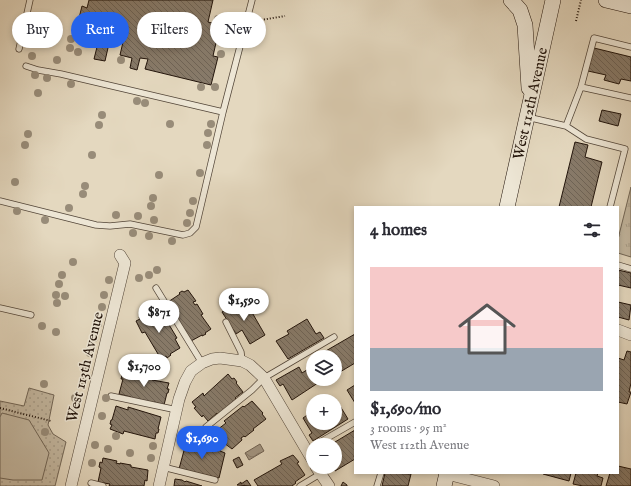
<!DOCTYPE html>
<meta charset="utf-8">
<style>
body{margin:0;font-family:"IM FELL English",serif;background:#f2f2f3;color:#2b2b33;height:100vh;display:flex;flex-direction:column;font-size:15px;white-space:nowrap}
*{box-sizing:border-box;margin:0}
p{font-size:13px;color:#7c7c81}
.icon{flex:none;width:22px;height:22px;fill:none;stroke:currentColor;stroke-width:2;stroke-linecap:round;stroke-linejoin:round}
.map{position:relative;flex:1;overflow:hidden}
.details{position:absolute;left:354px;top:206px;width:265px;height:268px;display:flex;flex-direction:column;background:#fff;border-radius:0px;box-shadow:0 2px 6px #0003}
.details>*{flex:none}
.guide{position:absolute;left:12px;top:12px;width:282px;height:36px;display:flex;gap:8px}
.buttons{position:absolute;left:306px;top:350px;display:grid;gap:8px}
.buttons a{display:grid;place-items:center;width:36px;height:36px;border-radius:50%;background:#fff;box-shadow:0 2px 6px #0003;font-size:20px}
.price{position:absolute;translate:-50% -34px;padding:0 9px;border-radius:14px;background:#fff;color:#222;font-size:13px;line-height:26px;filter:drop-shadow(0 1px 2px #0008)}
.price::after{content:'';position:absolute;left:50%;top:24px;width:12px;height:9px;margin-left:-6px;background:inherit;clip-path:polygon(0 0,100% 0,50% 100%)}
.price.active{background:#2563eb;color:#fff}
ul{padding:0;list-style:none}
li{display:grid;align-content:center;gap:8px;height:212px;padding:0 16px}
li+li{border-top:1px solid #e1e1e2}
li span{display:grid;place-items:center;height:124px;border-radius:0px;color:#555}
li>.icon{margin-inline-start:auto}
span .icon{width:72px;height:72px;fill:#fffc;stroke-width:1}
li b{font-size:17px}
h2{display:flex;justify-content:space-between;align-items:center;height:48px;padding:0 16px;font-size:17px}
.tag{padding:0 14px;border-radius:18px;background:#fff;box-shadow:0 2px 6px #0003;font-size:14px;line-height:36px}
.tag.active{background:#2563eb;color:#fff}
.map>svg:first-child{display:block}
</style>
<div class="map">
<svg width="631" height="486" viewBox="0 0 631 486">
<defs>
<pattern id="grass-tufts" width="24" height="20" patternUnits="userSpaceOnUse"><rect width="24" height="20" fill="#c3b7a0"/><path d="M3 7l-1-3M5 7V3M7 7l1-3M15 17l-1-3M17 17v-4M19 17l1-3" fill="none" stroke="#a79c88"/></pattern>
<pattern id="park-dots" width="8" height="8" patternUnits="userSpaceOnUse"><rect width="8" height="8" fill="#c3b7a0"/><path d="M2 2h.1M6 6h.1" fill="none" stroke="#a79c88" stroke-width="1.8" stroke-linecap="round"/></pattern>
<pattern id="water-waves" width="16" height="10" patternUnits="userSpaceOnUse"><rect width="16" height="10" fill="#a29582"/><path d="M0 5q4-4 8 0t8 0" fill="none" stroke="#847869"/></pattern>
<pattern id="building-back-hatch" width="6" height="6" patternUnits="userSpaceOnUse"><rect width="6" height="6" fill="#877a69"/><path d="M-1 5l2 2M0 0l6 6M5-1l2 2" fill="none" stroke="#6e6355"/></pattern>
</defs>
<rect width="100%" height="100%" fill="#e4d8bf"/>
<filter id="stains"><feTurbulence type="fractalNoise" baseFrequency=".005" numOctaves="4"/><feColorMatrix values="0 0 0 0 .2 0 0 0 0 .09 0 0 0 0 .02 0 0 0 .5 -.17"/></filter>
<radialGradient id="worn" r=".72"><stop offset=".6" stop-color="#630" stop-opacity="0"/><stop offset="1" stop-color="#630" stop-opacity=".3"/></radialGradient>
<path fill="url(#grass-tufts)" stroke="#726656" d="M631,187V257L618,253V239Z"/>
<path fill="url(#park-dots)" stroke="#726656" d="M29,388L54,395L48,425L53,434L66,442L55,486H0V401L24,406Z"/>
<path fill="#c3b7a0" stroke="#726656" d="M2,413L29,420L49,453L42,480H13L0,478V417Z"/>
<path fill="url(#water-waves)" stroke="#6f6152" d="M260,444L264,451L249,460L245,453Z"/>
<path fill="url(#building-back-hatch)" stroke="#22140b" d="M89,0H213L208,22L220,25L213,56L218,57L211,85L145,69L148,59L140,58L137,70L130,68L132,58L120,55L123,42L110,39L105,61L94,59L97,47L79,43L82,31L76,30L82,6L87,8Z
M594,48L631,57V81L621,79L619,84L604,80L606,75L588,71Z
M602,110L621,114L618,126L599,121Z
M575,142L588,145L585,157L602,162L591,207H559Z
M618,270L631,273V288L618,285V287Z
M188,290L196,301L193,302L195,305L197,304L203,314L201,315L211,329L205,333L206,334L202,336V335L191,341L168,302L180,294L179,293L182,291L184,292Z
M246,302L265,335L250,344L242,330L236,334L222,312L228,308L230,311Z
M618,302L631,305L629,320L618,317Z
M157,309L163,319L165,318L177,338L175,339L180,348L170,354L171,355L167,358L166,356L161,359L145,332L142,333L136,321L140,319L139,317L143,315L144,317Z
M307,319L316,334L320,332L324,338L288,359L276,341L289,334L287,331Z
M355,334V363L340,372L335,364V357H327L324,352Z
M627,351L631,352V383L629,392H631L627,404L618,402V358L624,360Z
M313,366V379H324L292,400L283,384L280,386L276,380L299,367L302,373Z
M125,371L138,373L137,376L142,377V375L153,378L152,380L169,383L167,389H169L168,393H167L164,405L154,402V404L131,398V397L119,394L123,379H121L122,375H124Z
M228,374L232,379L234,378L237,382L236,383L243,392L235,398L237,400L218,415L217,413L208,421L203,415L202,417L194,408L196,407L192,402L203,393L204,396Z
M355,385V403L347,390Z
M252,401L263,413L262,414L266,419L253,429L254,430L245,437L244,436L241,438L242,440L232,449L224,443L225,442L217,430L226,423L224,421L243,406L244,407Z
M337,401L348,419L313,441L309,435L312,433L303,418L313,411V423H335V402Z
M116,406L128,410V407L161,417L158,429H159L158,433H156L155,439L124,431L123,434L110,429L112,425L110,424L111,420H112Z
M355,430V455L354,456L355,459L335,471L333,467H335V445H330Z
M186,443L197,444V446L202,447L203,445L207,446L206,448L215,449L216,450V449L220,450V451L225,453L219,478L189,471L186,470V471L179,469Z
M293,455L299,462L297,463L305,475L295,482L296,483L292,486H258L254,480L282,464L280,461Z
M239,457L243,465L237,468L233,460Z
M103,458L117,461L116,463L120,464V463L131,465V467L148,470L147,481L145,480L144,486H109L110,484L98,482L101,468L99,467L100,462L102,463Z
M618,466L631,469V486H606L610,473H618Z
M385,473L411,474L408,486H382Z
M544,473H571L569,481L543,474Z
M576,473H598L597,476L603,478L601,486H583L573,484Z
M175,479L182,480L185,482L186,481L202,486H174Z
M247,480L251,486L237,485L241,482V484Z
M343,482L347,485V486H341Z"/>
<g fill="none" stroke-linecap="round" stroke-linejoin="round">
<defs>
<path id="service" d="M19,49L30,0
M26,66L38,70L61,74L223,112
M581,87L631,98
M527,117L566,126L586,139L625,149L610,207
M566,126L581,87L594,38L631,47
M0,201L96,225L110,226L130,224L183,235L190,233L196,227L223,112L252,0
M618,265L631,269
M156,288L202,363
M0,308L31,315
M226,322L241,352L242,361
M111,396L177,410
M206,427L252,390L264,378L334,337
M315,445L355,422
M163,467L215,480
M91,483L103,486
M300,486L320,474
M377,486L381,473"/>
<path id="minor" d="M618,330L631,335
M316,467L329,486
M447,474L494,486
M71,486L125,263L120,255
M159,486L179,399L185,382L191,371L202,363L212,359L220,358L242,361L250,365L264,378L313,461"/>
<g id="secondary">
<path d="M511,0L520,10L525,25L529,88"/>
<path d="M606,0L631,6"/>
<path id="s1" d="M507,207L553,0"/>
<path d="M444,486L447,473"/>
</g>
</defs>
<use href="#service" stroke="#524538" stroke-width="7"/>
<use href="#minor" stroke="#524538" stroke-width="12"/>
<use href="#secondary" stroke="#22140b" stroke-width="16"/>
<path stroke="#22140b" stroke-width="2" stroke-dasharray="1 2" stroke-linecap="butt" d="M255,21L285,16
M576,21L581,0
M0,408L51,421"/>
<use href="#service" stroke="#ede6d5" stroke-width="5.5"/>
<use href="#minor" stroke="#ede6d5" stroke-width="11"/>
<use href="#secondary" stroke="#ede6d5" stroke-width="15"/>
</g>
<g fill="#988c79">
<circle cx="218" cy="19" r="4"/>
<circle cx="228" cy="28" r="4"/>
<circle cx="71" cy="39" r="4"/>
<circle cx="70" cy="48" r="4"/>
<circle cx="78" cy="52" r="4"/>
<circle cx="221" cy="54" r="4"/>
<circle cx="32" cy="56" r="4"/>
<circle cx="57" cy="60" r="4"/>
<circle cx="121" cy="60" r="4"/>
<circle cx="35" cy="75" r="4"/>
<circle cx="47" cy="78" r="4"/>
<circle cx="71" cy="84" r="4"/>
<circle cx="201" cy="87" r="4"/>
<circle cx="215" cy="87" r="4"/>
<circle cx="38" cy="93" r="4"/>
<circle cx="137" cy="101" r="4"/>
<circle cx="145" cy="103" r="4"/>
<circle cx="102" cy="115" r="4"/>
<circle cx="170" cy="124" r="4"/>
<circle cx="211" cy="124" r="4"/>
<circle cx="99" cy="125" r="4"/>
<circle cx="208" cy="133" r="4"/>
<circle cx="28" cy="134" r="4"/>
<circle cx="25" cy="145" r="4"/>
<circle cx="207" cy="145" r="4"/>
<circle cx="92" cy="155" r="4"/>
<circle cx="200" cy="173" r="4"/>
<circle cx="159" cy="175" r="4"/>
<circle cx="15" cy="182" r="4"/>
<circle cx="85" cy="186" r="4"/>
<circle cx="83" cy="194" r="4"/>
<circle cx="153" cy="198" r="4"/>
<circle cx="193" cy="201" r="4"/>
<circle cx="151" cy="206" r="4"/>
<circle cx="69" cy="208" r="4"/>
<circle cx="17" cy="211" r="4"/>
<circle cx="190" cy="213" r="4"/>
<circle cx="116" cy="215" r="4"/>
<circle cx="138" cy="216" r="4"/>
<circle cx="45" cy="220" r="4"/>
<circle cx="154" cy="220" r="4"/>
<circle cx="187" cy="223" r="4"/>
<circle cx="133" cy="233" r="4"/>
<circle cx="149" cy="236" r="4"/>
<circle cx="172" cy="241" r="4"/>
<circle cx="73" cy="262" r="4"/>
<circle cx="157" cy="270" r="4"/>
<circle cx="62" cy="275" r="4"/>
<circle cx="149" cy="275" r="4"/>
<circle cx="139" cy="278" r="4"/>
<circle cx="109" cy="280" r="4"/>
<circle cx="59" cy="284" r="4"/>
<circle cx="56" cy="295" r="4"/>
<circle cx="104" cy="295" r="4"/>
<circle cx="65" cy="296" r="4"/>
<circle cx="57" cy="303" r="4"/>
<circle cx="102" cy="307" r="4"/>
<circle cx="98" cy="324" r="4"/>
<circle cx="42" cy="326" r="4"/>
<circle cx="56" cy="332" r="4"/>
<circle cx="94" cy="338" r="4"/>
<circle cx="90" cy="353" r="4"/>
<circle cx="87" cy="368" r="4"/>
<circle cx="83" cy="381" r="4"/>
<circle cx="44" cy="384" r="4"/>
<circle cx="75" cy="398" r="4"/>
<circle cx="106" cy="398" r="4"/>
<circle cx="102" cy="416" r="4"/>
<circle cx="45" cy="432" r="4"/>
<circle cx="116" cy="436" r="4"/>
<circle cx="95" cy="445" r="4"/>
<circle cx="153" cy="446" r="4"/>
<circle cx="108" cy="449" r="4"/>
<circle cx="130" cy="453" r="4"/>
<circle cx="151" cy="458" r="4"/>
<circle cx="92" cy="463" r="4"/>
</g>
<g text-anchor="middle" dominant-baseline="central" stroke-width="3" stroke-linejoin="round" paint-order="stroke">
<g font-size="15" fill="#22140b" stroke="#ede6d5">
<text stroke="none"><textPath href="#s1" startOffset="106">West 112th Avenue</textPath></text>
<text transform="translate(85 367) rotate(-76)">West 113th Avenue</text>
</g>
</g>
<rect width="100%" height="100%" filter="url(#stains)"/>
<rect width="100%" height="100%" fill="url(#worn)"/>
</svg>
<div class="buttons">
<a><svg class="icon" aria-label="layers" viewBox="0 0 24 24"><path d="M12 4l9 5-9 5-9-5zM3 14l9 5 9-5"/></svg></a>
<a>+</a>
<a>−</a>
</div>
<b class="price" style="left:244px;top:322px">$1,590</b>
<b class="price" style="left:159px;top:334px">$871</b>
<b class="price" style="left:144px;top:388px">$1,700</b>
<b class="price active" style="left:202px;top:460px">$1,690</b>
<div class="guide">
<a class="tag">Buy</a>
<a class="tag active">Rent</a>
<a class="tag">Filters</a>
<a class="tag">New</a>
</div>
<section class="details">
<h2>4 homes<svg class="icon" aria-label="filters" viewBox="0 0 24 24"><path d="M4 7h16M4 17h16"/><circle cx="9" cy="7" r="2"/><circle cx="15" cy="17" r="2"/></svg></h2>
<ul>
<li><span style="background:linear-gradient(#f6c9c9 65%,#9aa5b1 0)"><svg class="icon" aria-label="home" viewBox="0 0 24 24"><path d="M3 11l9-7 9 7M6 9v11h12V9"/></svg></span><div><b>$1,690/mo</b><p>3 rooms · 95 m²</p><p>West 112th Avenue</p></div></li>
</ul>
</section>
</div>
